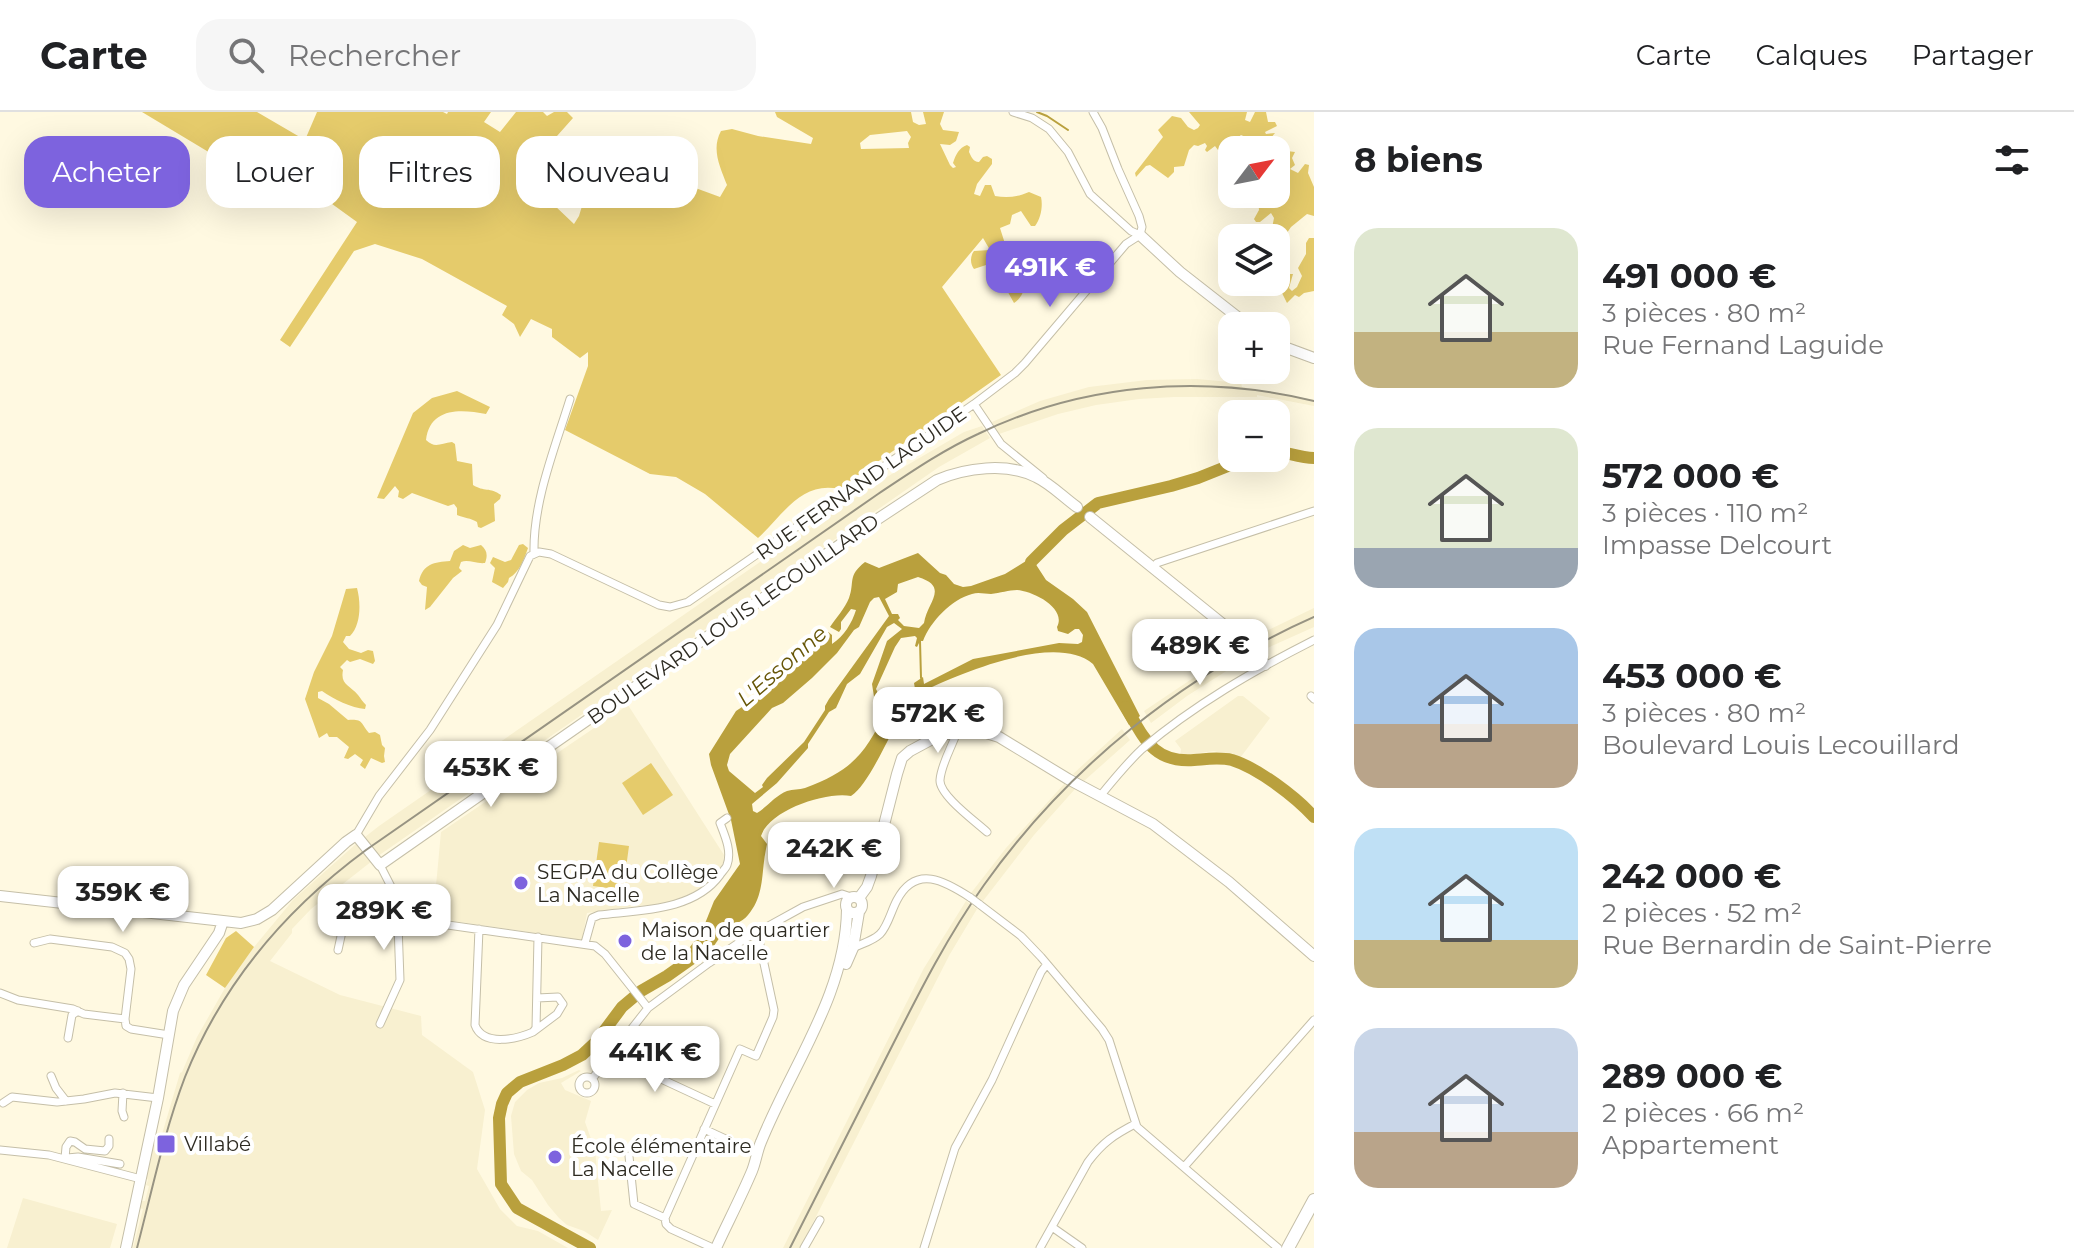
<!DOCTYPE html>
<html lang="fr">
<meta charset="utf-8">
<style>
body{margin:0;font-family:Montserrat,sans-serif;background:#f6f6f6;color:#202124;height:100vh;display:flex;flex-direction:column;font-size:30px;white-space:nowrap}
*{box-sizing:border-box;margin:0}
p{font-size:26px;color:#757577}
.icon{flex:none;width:44px;height:44px;fill:none;stroke:currentColor;stroke-width:2;stroke-linecap:round;stroke-linejoin:round}
.map{position:relative;flex:1;overflow:hidden}
.details{display:flex;flex-direction:column;background:#fff;width:760px}
.details>*{flex:none}
.top-card{position:absolute;left:24px;top:24px;width:760px;height:72px;display:flex;gap:16px}
.needle{width:52px;rotate:58deg}
.fabs{position:absolute;left:1218px;top:24px;display:grid;gap:16px}
.fabs a{display:grid;place-items:center;width:72px;height:72px;border-radius:16px;background:#fff;box-shadow:0 8px 32px #0002;font-size:40px}
.price{position:absolute;translate:-50% -68px;padding:0 18px;border-radius:16px;background:#fff;color:#222;font-size:26px;line-height:52px;filter:drop-shadow(0 2px 4px #0008)}
.price::after{content:'';position:absolute;left:50%;top:48px;width:24px;height:18px;margin-left:-12px;background:inherit;clip-path:polygon(0 0,100% 0,50% 100%)}
.price.selected{background:#7d63de;color:#fff}
ul{padding:0;list-style:none}
li{display:flex;align-items:center;gap:24px;height:200px;padding:0 40px}
li span{display:grid;place-items:center;flex:none;width:224px;height:160px;border-radius:24px;color:#555}
li>.icon{margin-inline-start:auto}
span .icon{width:96px;height:96px;fill:#fffc;stroke-width:1}
li b{font-size:34px}
h2{display:flex;justify-content:space-between;align-items:center;height:96px;padding:0 40px;font-size:34px}
.pill{padding:0 28px;border-radius:24px;background:#fff;box-shadow:0 8px 32px #0002;font-size:28px;line-height:72px}
.pill.selected{background:#7d63de;color:#fff}
header{display:flex;align-items:center;gap:48px;box-sizing:border-box;height:112px;padding:0 40px;background:#fff;border-bottom:2px solid #e0e0e0}
header strong{font-size:38px}
nav{display:flex;gap:44px;margin-inline-start:auto;font-size:28px}
.search{width:560px;height:72px;background:#f6f6f6;display:flex;align-items:center;gap:20px;box-sizing:border-box;padding:0 28px;border-radius:24px;color:#757577;font-size:30px}
main{display:flex;flex:1;min-height:0}
.map>svg:first-child{display:block}
</style>
<header>
<strong>Carte</strong>
<div class="search"><svg class="icon" aria-label="search" viewBox="0 0 24 24"><circle cx="10" cy="10" r="6"/><path d="M15 15l6 6"/></svg>Rechercher</div>
<nav><a>Carte</a><a>Calques</a><a>Partager</a></nav>
</header>
<main>
<div class="map">
<svg width="1314" height="1136" viewBox="0 0 1314 1136">
<rect width="100%" height="100%" fill="#fff9e1"/>
<path fill="#f8f0d0" d="M1197,267L1241,271L1242,275L1314,288V294L1257,283V285H1174L1139,287L1096,293L1058,302L999,322L992,310L1040,289L1089,275L1147,268Z
M982,314L990,326L939,355L378,744L365,725L379,714L770,443L885,366L964,320Z
M1314,496V515L1263,538L1254,525Z
M1238,536L1250,544L1187,584L1151,611L1144,599Z
M1238,584H1243L1270,606L1240,646L1214,639L1180,644L1181,637L1175,629Z
M628,593L724,743L723,751L713,767L696,779L669,792L633,794L587,801L582,828L433,806L441,720Z
M1122,617L1130,628L1084,669L1073,662Z
M1065,671L1075,677L1034,723L983,789L971,781L1006,736Z
M357,731L372,749L311,797L292,817V821L270,849L340,883L421,904L422,923L473,960L485,998L477,1057L500,1097L517,1114L538,1119L568,1136H133L143,1097L139,1096L141,1089H145L149,1074L146,1073L148,1068L146,1065L152,1035L160,1029L180,961L182,960L197,925L225,876L254,835L293,788Z
M966,789L977,797L950,842L800,1136H783L924,856Z
M579,958L581,959L561,971L565,978L591,989L585,1010L595,1038L601,1099L612,1098L598,1128L584,1119L567,1113L559,1106L548,1093L532,1068L521,1059L514,1042L511,1004L515,990L527,978L539,971L562,966Z
M23,1086L117,1112L110,1136H7Z"/>
<path fill="#e5cb6b" fill-rule="evenodd" d="M142,0H257L305,28L317,0H443L447,2L448,0H491L484,10L500,20L516,0H543L547,4L554,0H567L573,6L557,24L539,35L524,51L532,72L574,112L579,104L582,94L577,87C582,74 588,70 601,64L603,55L611,48L616,50L608,68L612,74H621L633,62L625,47L627,43L638,48L652,60L720,85L727,73C720,55 711,37 721,19L732,17L758,24L811,32L813,26L777,5L775,0H911L913,10L919,13L926,12L923,0H944L940,12L943,18L959,20L956,29L950,33L940,32L950,53L953,56L956,55L953,51C956,42 959,36 967,33L970,35L969,40C971,44 973,50 979,50L983,45L987,44L992,47V52L977,72L974,82L980,84L985,73H991L995,84C1007,86 1018,85 1029,80L1041,85C1043,94 1041,106 1035,114H1031L1021,99L1012,103L1010,112L1000,116L1007,138L1002,149L1008,154L1023,159C1028,170 1024,185 1014,191L1004,173L995,172L992,168L991,159L986,153L974,157C970,152 970,144 974,139L990,138L983,126L942,175L1001,263L839,377C801,369 783,403 758,426L705,382L676,365L650,362L565,318L588,254V240L580,246L552,225V217L531,207L520,225L514,212L502,203L507,194L422,147L375,132L354,139L290,235L280,228L357,110L292,63L277,81ZM907,19L911,25L908,31L909,36L861,37L860,31L870,23Z
M1189,0H1247L1245,8L1250,10L1255,0H1266L1268,10H1275L1277,14L1265,20L1266,22L1275,21L1270,27L1265,29V33L1270,38H1258V26H1248L1241,23L1228,33L1218,38L1215,34L1207,40L1205,38L1207,34L1205,31L1198,34L1194,33L1189,38L1184,54L1174,55V60L1168,66L1150,53L1146,54L1136,65L1135,61L1163,25L1158,18L1172,4L1181,6L1188,15L1194,18L1198,16L1200,13Z
M1287,39L1295,40L1292,46L1295,53L1290,57L1298,61L1305,52L1309,53L1308,61L1314,75V104L1307,102L1291,115L1276,137V126H1260L1272,116L1274,106L1271,101L1260,110H1256L1254,107L1259,98L1258,88L1267,82H1276V43L1280,44Z
M1309,126H1314V179L1304,181L1299,185L1295,183L1287,191L1280,177L1290,162H1293L1289,176L1292,179L1297,175L1302,164L1298,156L1306,142V131Z
M457,279L490,295L486,302C461,297 430,295 426,328C435,337 441,331 452,330L455,332L457,349L472,352L473,373C484,380 490,375 501,383L500,387L494,392L495,409L481,416L478,415L477,410C471,406 464,406 457,403V396L454,392L448,394L412,381L403,387L398,385L399,379L395,374L384,387L377,386L413,301L432,286Z
M523,432L528,436C524,447 520,460 509,466L508,470L503,476L492,470L495,456L490,451L493,445L505,450L511,448L519,433Z
M463,433L470,436L481,433C487,438 488,443 485,451C476,452 468,447 461,450L459,456L462,459L453,466L430,495L425,498L427,475L422,473L419,469C423,452 434,450 450,449L454,439Z
M357,476C361,491 361,513 350,524H346L343,530L349,537L361,541L368,538L373,539L375,549L373,552L360,547L350,550L347,548L340,555L343,558C340,573 350,573 358,583C361,587 363,590 366,593L365,597C352,596 333,587 322,579L318,580V586L329,592L348,608C364,607 360,611 369,621L375,620L380,623L382,633L385,636L384,644L385,650L382,651L371,646L365,657L360,653L363,648L355,642L348,647L344,646L349,635L337,625H329L327,621L319,626L305,587L314,560L332,524L346,477Z
M651,651L673,683L643,703L622,671Z
M599,730L629,734L623,778L593,774Z
M236,819L254,835L225,876L206,863L226,826Z"/>
<path fill="#b9a03d" fill-rule="evenodd" d="M1042,439L1035,451L1046,468L1073,487L1087,500L1140,604L1129,613L1093,552C1055,520 959,562 919,581L915,577L914,571L923,565L924,572L973,547L1059,531L1078,532L1082,530L1083,523L1079,517H1075L1068,522L1058,519L1057,515C1067,496 1033,479 1017,478C1009,478 1000,481 991,482C985,482 978,480 972,482C952,487 930,510 923,529H920L917,535L915,534L917,526L915,524L901,526L895,535L876,577L879,583L889,591L885,594L881,592L877,594L875,591L872,572L878,555L887,529L902,517L894,511L887,515L860,562L847,572L836,596L829,600L808,632V636L777,671L752,692L753,699L757,701C767,695 776,683 787,679C793,677 799,678 805,676C853,658 865,642 887,597L892,595V601L896,602L904,595L905,597C892,617 869,673 851,684C827,679 769,698 761,724L767,732L766,737C761,760 765,783 748,803C742,811 730,813 723,821C714,832 711,843 698,849L690,835L702,819L714,789L740,752L731,708L711,653L709,642L736,599L757,585L817,533L827,519L832,523V532C844,524 852,511 856,498L851,497L841,510V517L839,520L830,515C836,506 845,496 849,486C855,470 847,464 865,450L879,456L918,441L940,461L946,463L954,472L963,475L971,474L1005,462ZM918,465C950,475 927,490 924,511L919,516L904,514L898,508L900,506L898,502H892L885,487L897,480L898,472ZM879,485L889,504L829,587L825,594V598L804,630L767,666L762,673L763,675L755,681L729,659L727,653L730,642L772,596L783,591L812,566L837,541L854,518L859,515L870,490L874,486Z"/>
<g fill="none" stroke-linecap="round" stroke-linejoin="round">
<path stroke="#b9a03d" stroke-width="2" d="M1037,0L1047,4L1068,18
M920,529L921,566
M904,597L912,585"/>
<path stroke="#b9a03d" stroke-width="12" d="M1276,339C1289,341 1301,346 1314,346
M1031,450L1063,418L1098,391L1171,374L1198,366L1248,346
M1126,595C1144,626 1153,651 1194,648C1207,647 1219,645 1232,648C1258,656 1296,685 1314,705
M590,1136L517,1096L501,1072L499,1006L502,992L507,981L520,970L563,953L582,943L596,930L622,895L641,879L667,864L691,847L703,833"/>
<defs>
<path id="street" d="M1013,0L1032,6L1049,17L1068,40L1090,82L1131,119L1140,123
M1093,0L1102,16L1118,57L1139,104L1142,115L1140,123
M974,292L1001,332L1043,366
M534,441C533,389 555,336 570,287
M1153,456L1157,451L1166,448L1314,399
M1311,584L1314,587
M955,620V625C950,638 941,654 940,668C939,683 975,709 987,720
M1101,683C1114,667 1127,651 1142,637C1194,593 1253,559 1314,528
M356,723L379,684L430,618L497,513L530,444L539,440L551,442L659,493L670,495L688,490L974,292L1015,261L1025,251L1126,132L1140,123
M380,753L404,800L413,808L595,834L605,842L648,896
M979,792L1021,824L1041,845L1102,917L1109,928L1137,1015L1278,1136
M479,817L475,913C483,935 517,927 533,920L536,916L538,825
M34,831L50,827L112,835L125,841L129,847L131,857L125,907
M585,831L592,806L599,803C640,798 694,799 720,763C721,761 727,755 727,753C732,739 725,724 720,711L727,706
M852,836C860,833 874,828 880,822C888,814 891,799 897,788C916,752 945,769 971,786
M338,838L343,815L346,808L400,803
M0,881L18,888L73,897L84,902L125,907
M125,907L126,914L131,917L169,923
M380,912L400,868L398,813L400,803L404,800
M533,920L557,902L563,892L558,885L537,886
M68,926L72,903L78,899
M616,937L644,959L715,992
M51,964L56,976L66,989
M579 973a8 8 0 1 1 16 0a8 8 0 1 1-16 0Z
M592,967L648,896L709,851L743,828L803,795L842,782L851,785
M123,981L122,999L124,1005
M3,991L12,985L57,990L84,987L115,981L158,986
M704,1017L758,1042
M0,1038L49,1043L141,1067
M629,1044L634,1092L665,1106
M65,1046L66,1035L70,1029L75,1030L85,1037L105,1039L109,1034V1027
M67,1046L78,1045L120,1052
M1184,1055L1314,908
M1052,1115L1082,1136
M713,1136L671,1117L666,1112L665,1106L740,937L756,944L773,905L774,898L757,819
M804,1136L820,1108
M924,1136L955,1036L992,968L1041,860L1047,852
M1040,1136L1088,1050C1103,1030 1114,1023 1135,1012"/>
<path id="secondary" d="M1140,123L1180,160L1249,214
M1276,232L1314,246
M1090,405L1256,539L1265,553
M540,641L864,416L937,368C965,356 1007,350 1036,365C1051,372 1063,385 1077,395
M0,784L241,811L257,807L272,798L346,730L356,723L380,753L536,644
M846 793a8 8 0 1 1 16 0a8 8 0 1 1-16 0Z
M859,786L867,775L871,764L897,662L902,646L910,639L936,625L959,619L977,618L999,625L1068,667L1153,712L1229,770L1314,844
M846,852L853,836L859,800
M126,1136L158,986L173,899L184,873L219,821L223,809
M716,1136C728,1110 741,1085 752,1059C756,1049 757,1039 761,1030C792,953 846,882 847,797"/>
<path id="primary" d="M1288,1136L1314,1088"/>
</defs>
<use href="#street" stroke="#c5bfa8" stroke-width="9"/>
<use href="#secondary" stroke="#c5bfa8" stroke-width="12"/>
<use href="#primary" stroke="#c5bfa8" stroke-width="14"/>
<use href="#street" stroke="#fff" stroke-width="7"/>
<use href="#secondary" stroke="#fff" stroke-width="10"/>
<use href="#primary" stroke="#fff" stroke-width="12"/>
<path stroke="#979382" stroke-width="2" d="M137,1136C152,1079 164,1020 185,965C222,872 286,797 366,738L878,382C911,360 943,338 978,322C1083,271 1202,262 1314,289
M790,1136C821,1075 852,1013 883,952C914,891 944,829 984,773C1068,655 1183,563 1314,505"/>
<defs>
<path id="street-bridge" d="M971,786L979,792"/>
</defs>
<use href="#street-bridge" stroke="#c5bfa8" stroke-width="9" stroke-linecap="butt"/>
<use href="#street-bridge" stroke="#fff" stroke-width="7"/>
</g>
<g fill="#7d63de" stroke="#fff" stroke-width="3">
<circle cx="521" cy="771" r="8"/>
<circle cx="625" cy="829" r="8"/>
<rect x="156" y="1022" width="20" height="20" rx="4"/>
<circle cx="555" cy="1045" r="8"/>
</g>
<g text-anchor="middle" dominant-baseline="central" stroke-width="8" stroke-linejoin="round" paint-order="stroke">
<g font-size="20" fill="#2e2b22" stroke="#fff">
<text transform="translate(861 371) rotate(-35)">RUE FERNAND LAGUIDE</text>
<text transform="translate(733 507) rotate(-35)">BOULEVARD LOUIS LECOUILLARD</text>
</g>
<g font-size="20" fill="#2e2b22" stroke="#fff" text-anchor="start">
<text x="537" y="760">SEGPA du Collège<tspan x="537" dy="23">La Nacelle</tspan></text>
<text x="641" y="818">Maison de quartier<tspan x="641" dy="23">de la Nacelle</tspan></text>
<text x="184" y="1032">Villabé</text>
<text x="571" y="1034">École élémentaire<tspan x="571" dy="23">La Nacelle</tspan></text>
</g>
<g font-size="22" font-style="italic" fill="#665506" stroke="#fff">
<text transform="translate(782 554) rotate(-41)">L'Essonne</text>
</g>
</g>
</svg>
<div class="fabs">
<a><svg class="needle" viewBox="-14 -14 28 28"><path d="M0-13l5 13h-10z" fill="#e53935"/><path d="M0 13l5-13h-10z" fill="#757577"/></svg></a>
<a><svg class="icon" aria-label="layers" viewBox="0 0 24 24"><path d="M12 4l9 5-9 5-9-5zM3 14l9 5 9-5"/></svg></a>
<a>+</a>
<a>−</a>
</div>
<b class="price selected" style="left:1050px;top:197px">491K €</b>
<b class="price" style="left:1200px;top:575px">489K €</b>
<b class="price" style="left:938px;top:643px">572K €</b>
<b class="price" style="left:491px;top:697px">453K €</b>
<b class="price" style="left:834px;top:778px">242K €</b>
<b class="price" style="left:123px;top:822px">359K €</b>
<b class="price" style="left:384px;top:840px">289K €</b>
<b class="price" style="left:655px;top:982px">441K €</b>
<div class="top-card">
<a class="pill selected">Acheter</a>
<a class="pill">Louer</a>
<a class="pill">Filtres</a>
<a class="pill">Nouveau</a>
</div>
</div>
<section class="details">
<h2>8 biens<svg class="icon" aria-label="filters" viewBox="0 0 24 24"><path d="M4 7h16M4 17h16"/><circle cx="9" cy="7" r="2"/><circle cx="15" cy="17" r="2"/></svg></h2>
<ul>
<li><span style="background:linear-gradient(#dfe7d0 65%,#c2b280 0)"><svg class="icon" aria-label="home" viewBox="0 0 24 24"><path d="M3 11l9-7 9 7M6 9v11h12V9"/></svg></span><div><b>491 000 €</b><p>3 pièces · 80 m²</p><p>Rue Fernand Laguide</p></div></li>
<li><span style="background:linear-gradient(#dfe7d0 75%,#9aa5b1 0)"><svg class="icon" aria-label="home" viewBox="0 0 24 24"><path d="M3 11l9-7 9 7M6 9v11h12V9"/></svg></span><div><b>572 000 €</b><p>3 pièces · 110 m²</p><p>Impasse Delcourt</p></div></li>
<li><span style="background:linear-gradient(#a9c7e8 60%,#b9a48a 0)"><svg class="icon" aria-label="home" viewBox="0 0 24 24"><path d="M3 11l9-7 9 7M6 9v11h12V9"/></svg></span><div><b>453 000 €</b><p>3 pièces · 80 m²</p><p>Boulevard Louis Lecouillard</p></div></li>
<li><span style="background:linear-gradient(#bfe0f5 70%,#c2b280 0)"><svg class="icon" aria-label="home" viewBox="0 0 24 24"><path d="M3 11l9-7 9 7M6 9v11h12V9"/></svg></span><div><b>242 000 €</b><p>2 pièces · 52 m²</p><p>Rue Bernardin de Saint-Pierre</p></div></li>
<li><span style="background:linear-gradient(#c9d6e8 65%,#b9a48a 0)"><svg class="icon" aria-label="home" viewBox="0 0 24 24"><path d="M3 11l9-7 9 7M6 9v11h12V9"/></svg></span><div><b>289 000 €</b><p>2 pièces · 66 m²</p><p>Appartement</p></div></li>
</ul>
</section>
</main>
